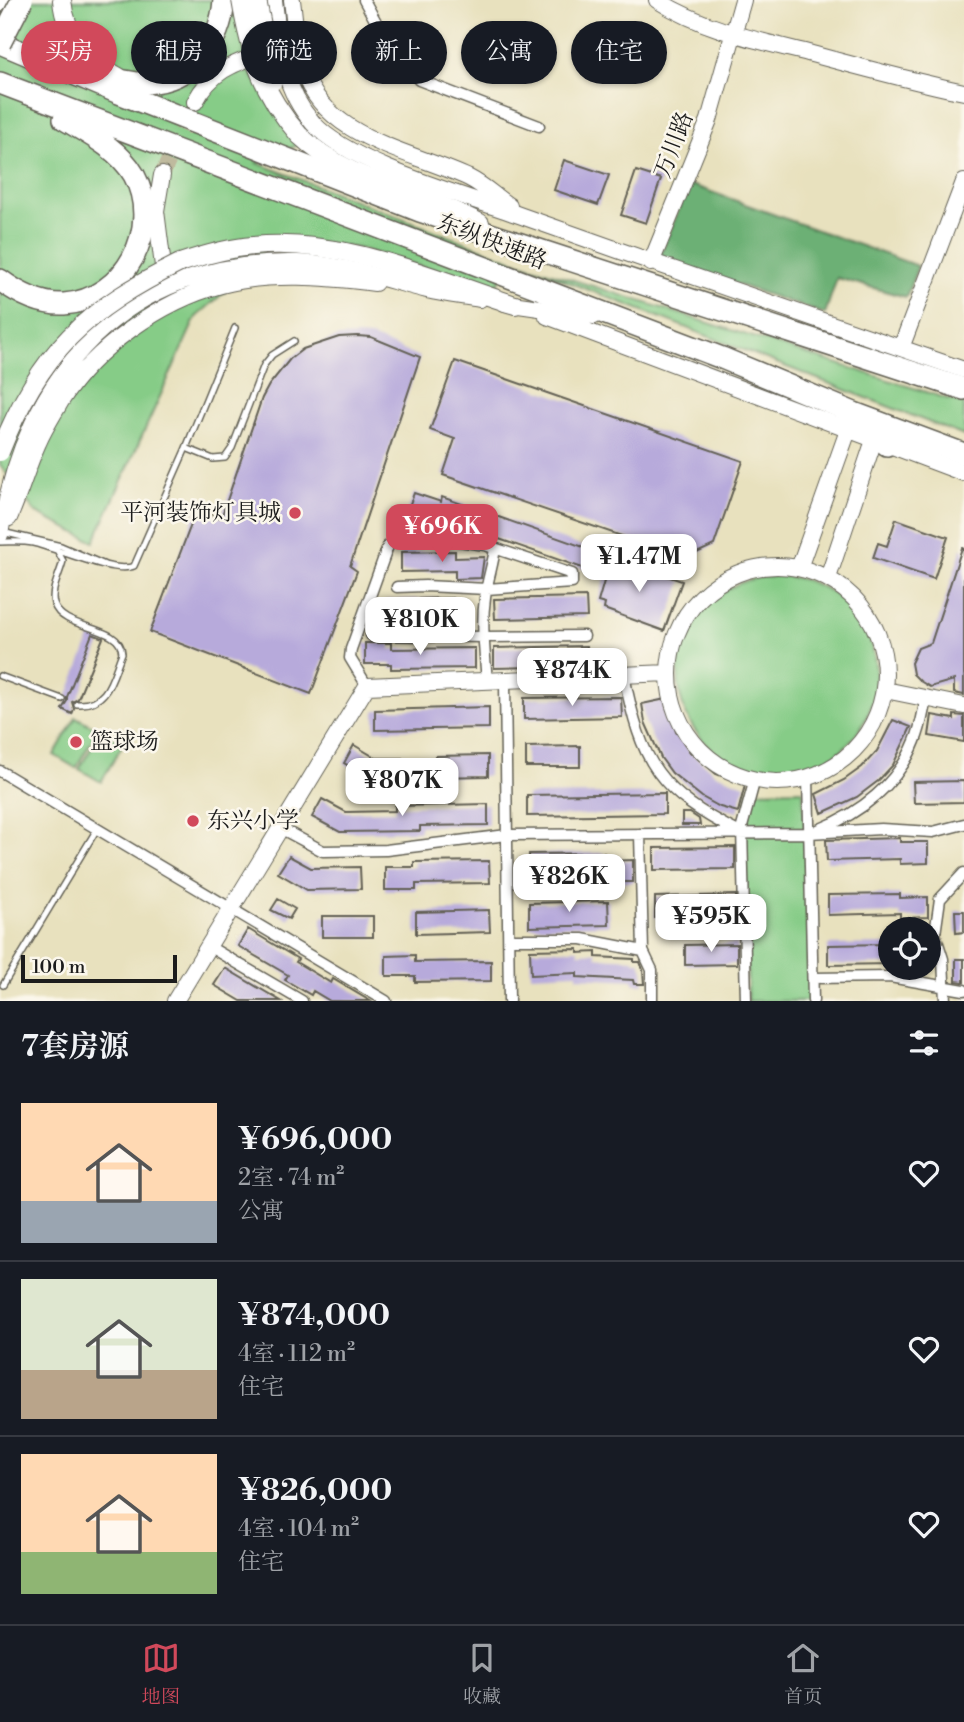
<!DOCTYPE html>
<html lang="zh">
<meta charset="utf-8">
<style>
body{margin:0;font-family:"Libre Bodoni","Noto Serif SC",serif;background:#20242c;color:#f1f3f6;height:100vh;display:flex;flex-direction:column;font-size:26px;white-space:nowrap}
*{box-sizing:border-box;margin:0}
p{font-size:23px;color:#9ea1a6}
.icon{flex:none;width:38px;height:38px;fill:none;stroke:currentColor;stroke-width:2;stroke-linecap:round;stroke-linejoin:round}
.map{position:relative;height:1001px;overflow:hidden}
.drawer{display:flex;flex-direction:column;background:#171b24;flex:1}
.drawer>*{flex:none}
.banner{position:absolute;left:21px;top:21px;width:922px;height:63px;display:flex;gap:14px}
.fabs{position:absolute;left:878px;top:917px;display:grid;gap:14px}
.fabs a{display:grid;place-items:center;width:63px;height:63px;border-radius:50%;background:#171b24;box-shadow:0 2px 5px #0004;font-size:35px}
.scale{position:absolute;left:21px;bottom:18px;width:156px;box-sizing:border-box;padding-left:7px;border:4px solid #1c1c1c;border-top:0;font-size:19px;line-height:24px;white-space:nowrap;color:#1c1c1c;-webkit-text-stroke:5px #fbf7ec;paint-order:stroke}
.price{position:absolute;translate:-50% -60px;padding:0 16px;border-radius:14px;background:#fff;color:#222;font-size:23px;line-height:46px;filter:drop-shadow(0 2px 4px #0008)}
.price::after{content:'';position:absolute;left:50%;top:42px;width:21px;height:16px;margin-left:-10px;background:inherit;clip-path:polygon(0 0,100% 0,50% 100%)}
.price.current{background:#d1495b;color:#fff}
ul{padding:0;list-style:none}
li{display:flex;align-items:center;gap:21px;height:175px;padding:0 21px}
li+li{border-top:2px solid #363941}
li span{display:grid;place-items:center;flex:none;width:196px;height:140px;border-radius:0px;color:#555}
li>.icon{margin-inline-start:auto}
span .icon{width:84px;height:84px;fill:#fffc;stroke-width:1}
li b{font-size:30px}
h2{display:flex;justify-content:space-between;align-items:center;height:84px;padding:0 21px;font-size:30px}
.tag{padding:0 24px;border-radius:32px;background:#171b24;box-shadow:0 2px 5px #0004;font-size:24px;line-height:63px}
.tag.current{background:#d1495b;color:#fff}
.dock{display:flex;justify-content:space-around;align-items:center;height:98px;border-top:2px solid #363941;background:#171b24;font-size:19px;color:#9ea1a6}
.dock a{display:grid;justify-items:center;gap:4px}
.dock .current{color:#d1495b}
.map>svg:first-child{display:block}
</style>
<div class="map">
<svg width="964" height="1001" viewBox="0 0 964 1001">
<rect width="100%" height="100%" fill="#fbf7ec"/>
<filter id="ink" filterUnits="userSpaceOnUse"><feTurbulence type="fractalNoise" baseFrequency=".0143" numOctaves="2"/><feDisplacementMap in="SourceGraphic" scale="14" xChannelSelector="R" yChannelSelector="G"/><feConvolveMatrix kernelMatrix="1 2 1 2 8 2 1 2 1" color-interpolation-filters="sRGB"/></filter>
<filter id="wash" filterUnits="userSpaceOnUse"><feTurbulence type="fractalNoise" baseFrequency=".00686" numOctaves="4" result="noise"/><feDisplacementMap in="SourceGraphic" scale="28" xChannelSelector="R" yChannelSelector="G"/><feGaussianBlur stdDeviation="1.57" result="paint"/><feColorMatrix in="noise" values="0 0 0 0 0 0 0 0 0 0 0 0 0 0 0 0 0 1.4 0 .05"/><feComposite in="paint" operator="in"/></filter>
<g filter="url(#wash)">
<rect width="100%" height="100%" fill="#e8e1be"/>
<path fill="#86cc87" stroke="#517452" stroke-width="2" d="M0,0H236L298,145L257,163L514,261L964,404V436L515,261L494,288L357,248L286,238L196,317L94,542L36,513L0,465Z
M678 675a99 99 0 1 1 198 0a99 99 0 1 1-198 0Z
M76,717L98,729L76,768L54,755Z
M101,731L123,744L101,782L79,769Z
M803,790L813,1001H748L744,817L749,791Z"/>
<path fill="#6cb074" stroke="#446648" stroke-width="2" d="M689,184L918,266L906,297L837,278L825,314L659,258Z"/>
<g id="blocks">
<path fill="#b7aadb" d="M564,160L609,175L598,205L554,190Z
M636,171L661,179L646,223L621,215Z
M357,336L371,337L420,357L350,566L357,571L311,694L150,632L197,509L221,518L262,398L269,385L290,359L303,349L339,337Z
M455,361L743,461L714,545L686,558L443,475L455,439L430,430Z
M414,493L441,502L442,497L595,551L588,570L436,517L435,522L407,512Z
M896,519L948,537L934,579L873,558L878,543L887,546Z
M962,548L964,549V695L954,693V680L930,687L920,681L913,674L911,663L918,648L931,643Z
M455,551V558L484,557L481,578L455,579V571L401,572V552Z
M611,557L682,581L664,631L604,609L605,604L598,602Z
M586,597L587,617L495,619L494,599Z
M453,598L454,618L386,620L385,600Z
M92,634L103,638L78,699L72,702L74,709L72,714L62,709L67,701V697Z
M365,643H391V649L475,648V668L391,669V664H365Z
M587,646V666L494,668V648Z
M621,697L622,717L524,719V698Z
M666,699L676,732L690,752L716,774L745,785L738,812L720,807L702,797L672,773L661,758L645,722L642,704Z
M489,707V728L375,730V710Z
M932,715L954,719V715L964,716V742L929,736Z
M893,720L911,727L893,765L878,781L857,797L822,813L816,794L844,780L862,767L877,751Z
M354,745L376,758H402V778H371L344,763Z
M580,746V767H526V747Z
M488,755V776L435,777V756Z
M964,781V802L914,803L913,782Z
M665,793V814L527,816V795Z
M322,799L346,812L395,811V806L488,804V825L420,826V831L340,832L312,817Z
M682,813H690L699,819L700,825H682Z
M900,838V842H928V863L900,864V859L827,861L826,840Z
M735,847V869L654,870V848Z
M604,853L605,861L633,860V882H605V877L530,878L529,854Z
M289,856L311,868L360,867L361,889L307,890L278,873Z
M489,861L490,883L416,884V890H385V867H414V862Z
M900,894V898L928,897V917L900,918V913L828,915V895Z
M736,895V916L655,918V897Z
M278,899L295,909L289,919L271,910Z
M608,901L609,925L529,927V903Z
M489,910L490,932L416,934V912Z
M955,911H964V932L956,933Z
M322,916H373V937H322Z
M248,929L298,959L296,962L331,983L333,979L370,1001H330L313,991L311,995L285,980L288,975L238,946Z
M737,944V964L685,965V945Z
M891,944V964L828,965V945Z
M578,949V953L596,952V957L634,959V962H640L643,970L644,984H634L633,980L577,977V973L531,975L530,950Z
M415,955V962L491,961V981L415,982V976H386V956Z
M956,959H964V982L956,981Z
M225,968L281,1001H241L214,985Z"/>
</g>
</g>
<g filter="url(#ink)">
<use href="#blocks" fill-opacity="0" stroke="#636155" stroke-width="2"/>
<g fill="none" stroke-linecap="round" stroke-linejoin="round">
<path stroke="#bfba9e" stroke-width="16" stroke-dasharray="16 8" stroke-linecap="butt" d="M162,175L191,110"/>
<defs>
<path id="lane" d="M186,448L213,459L225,458L232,448L264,365L272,355L294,341
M2,532L61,546L105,565
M0,542C11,542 22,541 33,543C56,548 115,575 134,566L186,448L235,328
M57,550L63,561C60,574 50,591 54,604C62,631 121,624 122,653C112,677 109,706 77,704
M0,676L62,699
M3,985L97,829"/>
<path id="street" d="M364,0L387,42L419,80L539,126
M397,587L425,586L487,589L572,583V574L485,545L414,534
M371,635L483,637L584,636
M624,675C641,764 659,792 740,833
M487,682C485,654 481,625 485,598C487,581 493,565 495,548
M505,682L509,1001
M367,686L350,658L351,649L388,546
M0,771L386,1001
M808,777L813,1001
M280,828L323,851L386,850L507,835L809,833L881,829L933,832L964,824
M818,830C861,813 898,784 915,741C921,728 923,712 926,699
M640,834L643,951L652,970V1001
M509,939H582L643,951
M208,946L302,1001
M813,978L890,977L964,990
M746,1001L742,827L755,779
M945,1001L943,959L935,934L940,899L964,873"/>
<path id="secondary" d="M274,0C279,44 282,89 313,123C349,164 466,196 519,215C667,268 816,319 964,370
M292,0C295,23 296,48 303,70C325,139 412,151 469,178C483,185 496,197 509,206
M657,0C703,29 755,40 808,53C860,67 911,81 964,92
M195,102C211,71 232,64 264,53
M162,175L156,211L165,282
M651,263L709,120L743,0
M505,303L594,316
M547,316L964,473
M901,348L964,182
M9,518C20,493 27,467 38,443C44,429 53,415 61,401C94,348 161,301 221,285C271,272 325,277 375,283
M0,535C24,374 126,259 297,263C343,264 383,279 427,290C444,294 462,296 480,299
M669 674a108 108 0 1 1 216 0a108 108 0 1 1-216 0Z
M799,568L851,422
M828,578L877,431
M885,690L964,706
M175,1001L367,686L668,673"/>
<path id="primary" d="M62,0C65,36 89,62 119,77
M299,135C348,182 421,192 480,223
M180,263C204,255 228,248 253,246C343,237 432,278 515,305"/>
<path id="highway" d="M0,1L1,0
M0,43L119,93L420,211L964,389
M103,76C117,79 132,84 146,83C192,81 221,43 224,0
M0,83L722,358L854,413L964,454
M0,280C19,294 40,305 64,304C125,300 163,228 134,175C119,149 89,134 64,119
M858,422L887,445"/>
</defs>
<use href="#lane" stroke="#636155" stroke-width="8"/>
<use href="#street" stroke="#636155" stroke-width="13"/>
<use href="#secondary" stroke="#636155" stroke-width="18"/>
<use href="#primary" stroke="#636155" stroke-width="20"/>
<use href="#highway" stroke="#636155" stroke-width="24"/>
<use href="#lane" stroke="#fff" stroke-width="5"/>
<use href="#street" stroke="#fff" stroke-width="10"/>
<use href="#secondary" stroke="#fff" stroke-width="16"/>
<use href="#primary" stroke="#fff" stroke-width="18"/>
<use href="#highway" stroke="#fff" stroke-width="21"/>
<defs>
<path id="primary-bridge" d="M241,0C250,54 262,93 299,135
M257,0L273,81
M0,452C39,352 86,309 180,263"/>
<path id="highway-bridge" d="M0,43L22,0"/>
</defs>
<use href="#primary-bridge" stroke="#636155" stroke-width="20" stroke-linecap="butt"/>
<use href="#highway-bridge" stroke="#636155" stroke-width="24" stroke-linecap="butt"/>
<use href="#primary-bridge" stroke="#fff" stroke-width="18"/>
<use href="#highway-bridge" stroke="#fff" stroke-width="21"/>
</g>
</g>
<g fill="#d1495b" stroke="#fbf7ec" stroke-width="2.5">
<circle cx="295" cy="513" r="7"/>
<circle cx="76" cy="742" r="7"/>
<circle cx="193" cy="821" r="7"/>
</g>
<g text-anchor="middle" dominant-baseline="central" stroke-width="5" stroke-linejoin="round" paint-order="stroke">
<g font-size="23" fill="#1c1c1c" stroke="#fbf7ec">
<text transform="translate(674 145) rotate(-69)">万川路</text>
<text transform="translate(492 242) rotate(21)">东纵快速路</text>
</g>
<g font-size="23" fill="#1c1c1c" stroke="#fbf7ec" text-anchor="start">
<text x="281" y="513" text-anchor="end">平河装饰灯具城</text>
<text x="90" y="742">篮球场</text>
<text x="207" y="821">东兴小学</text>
</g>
</g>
</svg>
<div class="fabs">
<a><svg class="icon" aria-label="locate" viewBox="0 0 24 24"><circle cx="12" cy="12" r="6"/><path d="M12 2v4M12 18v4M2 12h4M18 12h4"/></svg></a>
</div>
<div class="scale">100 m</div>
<b class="price current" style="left:442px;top:564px">¥696K</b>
<b class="price" style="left:639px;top:594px">¥1.47M</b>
<b class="price" style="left:420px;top:657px">¥810K</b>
<b class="price" style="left:572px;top:708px">¥874K</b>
<b class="price" style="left:402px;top:818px">¥807K</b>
<b class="price" style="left:569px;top:914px">¥826K</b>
<b class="price" style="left:711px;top:954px">¥595K</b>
<div class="banner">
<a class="tag current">买房</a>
<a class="tag">租房</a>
<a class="tag">筛选</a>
<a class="tag">新上</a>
<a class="tag">公寓</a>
<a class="tag">住宅</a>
</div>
</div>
<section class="drawer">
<h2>7套房源<svg class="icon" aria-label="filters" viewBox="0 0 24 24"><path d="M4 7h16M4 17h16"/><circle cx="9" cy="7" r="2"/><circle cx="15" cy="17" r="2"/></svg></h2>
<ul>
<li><span style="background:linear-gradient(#ffd9b3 70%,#9aa5b1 0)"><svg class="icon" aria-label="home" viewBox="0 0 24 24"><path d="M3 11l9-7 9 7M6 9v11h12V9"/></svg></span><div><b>¥696,000</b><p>2室 · 74 m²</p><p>公寓</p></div><svg class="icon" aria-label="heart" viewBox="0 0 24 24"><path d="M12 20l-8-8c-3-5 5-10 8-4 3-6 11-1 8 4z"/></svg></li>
<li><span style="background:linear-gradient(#dfe7d0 65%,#b9a48a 0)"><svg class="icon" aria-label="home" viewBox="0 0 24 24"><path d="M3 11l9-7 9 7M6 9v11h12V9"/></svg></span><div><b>¥874,000</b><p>4室 · 112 m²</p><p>住宅</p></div><svg class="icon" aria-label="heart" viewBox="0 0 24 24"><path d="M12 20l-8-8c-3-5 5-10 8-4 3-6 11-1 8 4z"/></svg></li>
<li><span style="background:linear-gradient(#ffd9b3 70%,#8fb573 0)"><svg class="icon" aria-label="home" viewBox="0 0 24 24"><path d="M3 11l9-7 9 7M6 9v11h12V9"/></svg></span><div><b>¥826,000</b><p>4室 · 104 m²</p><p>住宅</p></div><svg class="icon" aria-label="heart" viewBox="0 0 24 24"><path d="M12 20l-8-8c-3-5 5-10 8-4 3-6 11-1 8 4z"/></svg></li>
</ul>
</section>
<nav class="dock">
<a class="current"><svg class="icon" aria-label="map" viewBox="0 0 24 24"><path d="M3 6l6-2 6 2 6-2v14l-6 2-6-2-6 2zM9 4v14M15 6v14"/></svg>地图</a>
<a><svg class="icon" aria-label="saved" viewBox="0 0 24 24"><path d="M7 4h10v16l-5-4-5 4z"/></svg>收藏</a>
<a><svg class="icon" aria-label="home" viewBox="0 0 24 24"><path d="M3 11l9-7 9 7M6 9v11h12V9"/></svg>首页</a>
</nav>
